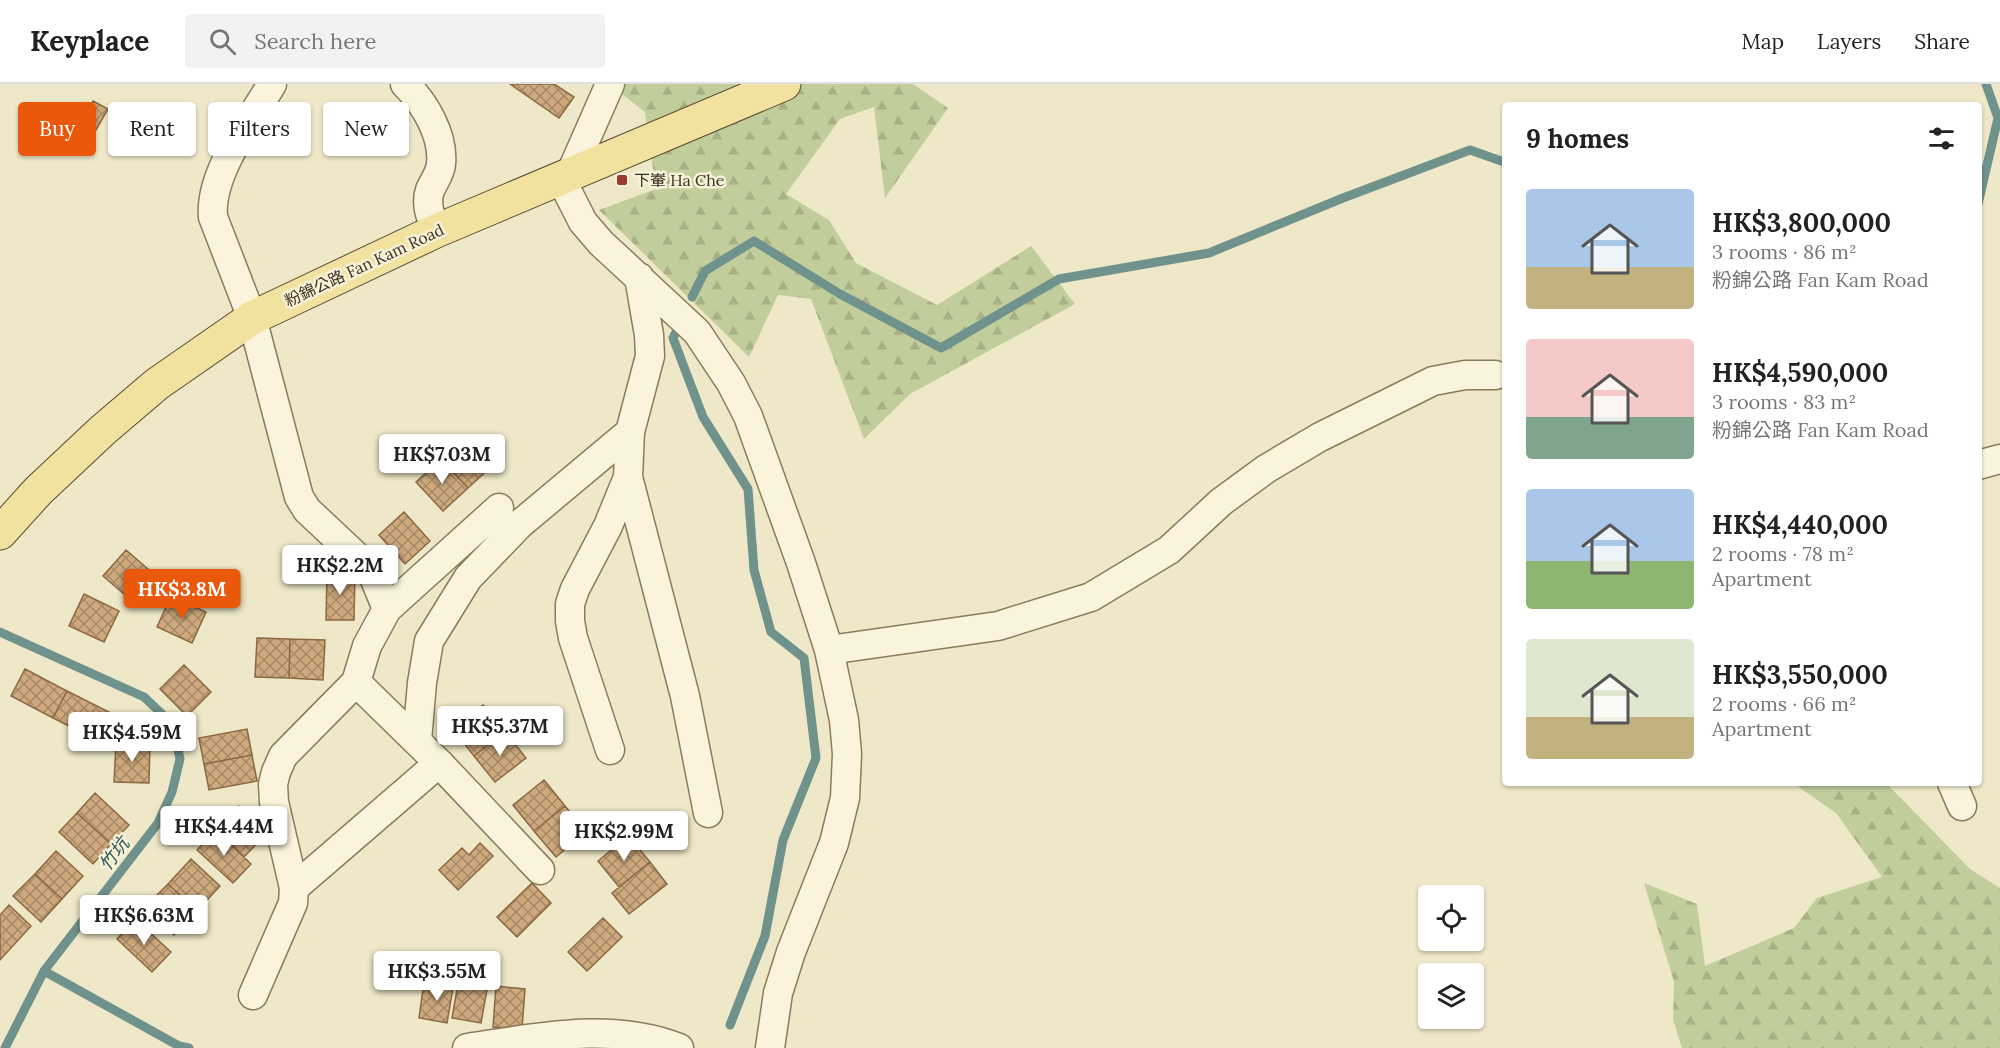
<!DOCTYPE html>
<meta charset="utf-8">
<style>
body{margin:0;font-family:Lora,"Noto Sans TC",serif;background:#f2f2f2;color:#222;height:100vh;display:flex;flex-direction:column;font-size:22px;white-space:nowrap}
*{box-sizing:border-box;margin:0}
p{font-size:20px;color:#767676}
.icon{flex:none;width:33px;height:33px;fill:none;stroke:currentColor;stroke-width:2;stroke-linecap:round;stroke-linejoin:round}
.map{position:relative;flex:1;overflow:hidden}
.drawer{position:absolute;left:1502px;top:18px;width:480px;height:684px;display:flex;flex-direction:column;background:#fff;border-radius:6px;box-shadow:0 2px 4px #0004}
.drawer>*{flex:none}
.top-card{position:absolute;left:18px;top:18px;width:570px;height:54px;display:flex;gap:12px}
.tools{position:absolute;left:1418px;top:801px;display:grid;gap:12px}
.tools a{display:grid;place-items:center;width:66px;height:66px;border-radius:6px;background:#fff;box-shadow:0 2px 4px #0004;font-size:30px}
.price{position:absolute;translate:-50% -51px;padding:0 14px;border-radius:6px;background:#fff;color:#222;font-size:20px;line-height:39px;filter:drop-shadow(0 2px 3px #0008)}
.price::after{content:'';position:absolute;left:50%;top:36px;width:18px;height:14px;margin-left:-9px;background:inherit;clip-path:polygon(0 0,100% 0,50% 100%)}
.price.selected{background:#ea580c;color:#fff}
ul{padding:0;list-style:none}
li{display:flex;align-items:center;gap:18px;height:150px;padding:0 24px}
li span{display:grid;place-items:center;flex:none;width:168px;height:120px;border-radius:6px;color:#555}
li>.icon{margin-inline-start:auto}
span .icon{width:72px;height:72px;fill:#fffc;stroke-width:1}
li b{font-size:26px}
h2{display:flex;justify-content:space-between;align-items:center;height:72px;padding:0 24px;font-size:26px}
.chip{padding:0 21px;border-radius:6px;background:#fff;box-shadow:0 2px 4px #0004;font-size:21px;line-height:54px}
.chip.selected{background:#ea580c;color:#fff}
header{display:flex;align-items:center;gap:36px;box-sizing:border-box;height:84px;padding:0 30px;background:#fff;border-bottom:2px solid #e0e0e0}
header strong{font-size:28px}
nav{display:flex;gap:33px;margin-inline-start:auto;font-size:21px}
.search{width:420px;height:54px;background:#f2f2f2;display:flex;align-items:center;gap:15px;box-sizing:border-box;padding:0 21px;border-radius:6px;color:#767676;font-size:22px}
.map>svg:first-child{display:block}
</style>
<header>
<strong>Keyplace</strong>
<div class="search"><svg class="icon" aria-label="search" viewBox="0 0 24 24"><circle cx="10" cy="10" r="6"/><path d="M15 15l6 6"/></svg>Search here</div>
<nav><a>Map</a><a>Layers</a><a>Share</a></nav>
</header>
<div class="map">
<svg width="2000" height="964" viewBox="0 0 2000 964">
<defs>
<pattern id="forest-firs" width="22" height="20" patternUnits="userSpaceOnUse" patternTransform="scale(1.5)"><rect width="22" height="20" fill="#c1ce9b"/><path d="M5 1l3.5 6h-7zM16 11l3.5 6h-7z" fill="#a7b185"/></pattern>
<pattern id="building-cross-hatch" width="8" height="8" patternUnits="userSpaceOnUse" patternTransform="scale(1.5)"><rect width="8" height="8" fill="#cda97d"/><path d="M0 0l8 8M0 8l8-8" fill="none" stroke="#a88a66"/></pattern>
</defs>
<rect width="100%" height="100%" fill="#efe8c8"/>
<path fill="url(#forest-firs)" d="M609,0H913L948,24L885,114L874,23L840,35L786,110L829,136L856,179L937,221L1031,162L1075,220L910,310L864,355L811,215L778,211L749,273L599,126L656,105L645,28Z
M1793,699H1886L1970,785L2000,804V964H1682L1673,935L1674,898L1644,799L1697,820L1705,882L1794,844L1817,814L1882,793L1836,729Z"/>
<g fill="none" stroke-linecap="round" stroke-linejoin="round">
<path stroke="#6f928d" stroke-width="9" d="M1978,120L1998,34L1986,0
M692,213L705,187L754,157L840,210L941,264L1059,195L1209,169L1343,114L1470,66L1504,78
M679,242L673,254L703,333L748,405L754,486L771,548L804,574L816,674L783,756L765,852L730,941
M0,548L144,613L162,630L175,651L180,675L172,708L158,739L44,887
M5,964L44,887L179,962L189,964"/>
</g>
<path fill="url(#building-cross-hatch)" stroke="#8b6842" stroke-width="1.5" d="M510,0H554L574,13L559,34Z
M93,17L108,25L82,70L67,62Z
M466,352L493,381L468,404L441,375Z
M441,375L468,404L443,427L416,398Z
M404,428L430,457L405,480L379,451Z
M126,466L155,491L132,517L103,492Z
M327,488H355L354,536H326Z
M84,510L119,527L104,558L69,542Z
M171,512L206,528L192,559L157,543Z
M257,554L290,555L289,594L255,593Z
M290,555L325,556L323,596L289,594Z
M184,581L211,608L187,632L160,605Z
M25,585L67,607L53,634L11,612Z
M67,607L109,628L96,656L53,634Z
M483,621L505,647L474,672L453,645Z
M247,645L252,671L204,680L199,654Z
M505,647L526,674L495,698L474,672Z
M116,659L150,660L149,699L114,698Z
M252,671L257,697L209,706L204,680Z
M544,696L565,722L534,747L513,721Z
M95,709L129,741L111,760L77,729Z
M239,722L267,749L244,773L216,746Z
M565,722L586,748L556,773L534,747Z
M77,729L111,760L93,780L59,748Z
M216,746L251,780L233,799L197,766Z
M628,752L650,778L619,803L598,777Z
M480,759L493,772L458,806L439,786L462,764L469,771Z
M56,767L83,792L62,815L35,790Z
M191,775L220,802L197,827L168,800Z
M650,778L667,800L629,830L612,809Z
M35,790L62,815L41,838L13,812Z
M532,799L551,819L517,853L497,833Z
M168,800L197,827L174,851L144,824Z
M9,821L31,842L0,876V831Z
M603,834L622,853L587,887L568,868Z
M135,835L171,868L152,888L117,855Z
M459,894L488,900L481,939L452,934Z
M437,895L454,898L447,939L419,934L423,905L436,907Z
M496,902L525,905L522,945L493,943Z"/>
<g fill="none" stroke-linecap="round" stroke-linejoin="round">
<defs>
<path id="minor" d="M272,0C250,37 209,90 213,133L252,234L299,413L307,426L371,486L387,525
M405,0C425,19 444,52 441,80C440,90 434,97 430,106C425,120 431,134 436,147
M570,91L610,0
M561,95L583,138L601,159L697,248L731,299L748,332L801,479L829,566L844,636L847,670L845,714L834,759L791,868L778,909L770,964
M639,193L649,251L650,272L630,348L628,393L685,612L708,729
M1978,381L2000,375
M829,566L998,542L1091,513L1169,466L1221,418L1266,385L1320,353L1433,297L1465,291H1495
M356,598L439,679L540,786
M417,657L422,599L429,557L468,494L520,440L630,348
M610,666L573,554L570,537V520L575,505L608,442L628,393
M1952,699L1962,722
M294,804L439,679
M253,911L293,819L294,804L274,718L273,700L276,688L283,672L356,598L367,562L387,525L499,424
M467,964C537,954 611,937 679,964"/>
<path id="major" d="M0,449L38,407L103,346L157,300L252,234L436,147L784,0"/>
</defs>
<use href="#minor" stroke="#8b7b5c" stroke-width="31"/>
<use href="#major" stroke="#594930" stroke-width="35"/>
<use href="#minor" stroke="#f9f4db" stroke-width="28"/>
<use href="#major" stroke="#f1e2a0" stroke-width="33"/>
</g>
<rect fill="#9b392c" stroke="#f6f1d7" stroke-width="2" x="616" y="90" width="12" height="12" rx="3"/>
<g text-anchor="middle" dominant-baseline="central" stroke-width="5" stroke-linejoin="round" paint-order="stroke">
<g font-size="16" fill="#3c3120" stroke="#f6f1d7" text-anchor="start">
<text x="634" y="96">下輋 Ha Che</text>
</g>
<g font-size="16" fill="#3c3120" stroke="#f6f1d7">
<text transform="translate(364 181) rotate(-25)">粉錦公路 Fan Kam Road</text>
</g>
<g font-size="18" font-style="italic" fill="#2f595b" stroke="#f6f1d7">
<text transform="translate(114 770) rotate(-52)">竹坑</text>
</g>
</g>
</svg>
<div class="tools">
<a><svg class="icon" aria-label="locate" viewBox="0 0 24 24"><circle cx="12" cy="12" r="6"/><path d="M12 2v4M12 18v4M2 12h4M18 12h4"/></svg></a>
<a><svg class="icon" aria-label="layers" viewBox="0 0 24 24"><path d="M12 4l9 5-9 5-9-5zM3 14l9 5 9-5"/></svg></a>
</div>
<b class="price" style="left:442px;top:401px">HK$7.03M</b>
<b class="price" style="left:340px;top:512px">HK$2.2M</b>
<b class="price selected" style="left:182px;top:536px">HK$3.8M</b>
<b class="price" style="left:500px;top:673px">HK$5.37M</b>
<b class="price" style="left:132px;top:679px">HK$4.59M</b>
<b class="price" style="left:224px;top:773px">HK$4.44M</b>
<b class="price" style="left:624px;top:778px">HK$2.99M</b>
<b class="price" style="left:144px;top:862px">HK$6.63M</b>
<b class="price" style="left:437px;top:918px">HK$3.55M</b>
<div class="top-card">
<a class="chip selected">Buy</a>
<a class="chip">Rent</a>
<a class="chip">Filters</a>
<a class="chip">New</a>
</div>
<section class="drawer">
<h2>9 homes<svg class="icon" aria-label="filters" viewBox="0 0 24 24"><path d="M4 7h16M4 17h16"/><circle cx="9" cy="7" r="2"/><circle cx="15" cy="17" r="2"/></svg></h2>
<ul>
<li><span style="background:linear-gradient(#a9c7e8 65%,#c2b280 0)"><svg class="icon" aria-label="home" viewBox="0 0 24 24"><path d="M3 11l9-7 9 7M6 9v11h12V9"/></svg></span><div><b>HK$3,800,000</b><p>3 rooms · 86 m²</p><p>粉錦公路 Fan Kam Road</p></div></li>
<li><span style="background:linear-gradient(#f6c9c9 65%,#7fa58c 0)"><svg class="icon" aria-label="home" viewBox="0 0 24 24"><path d="M3 11l9-7 9 7M6 9v11h12V9"/></svg></span><div><b>HK$4,590,000</b><p>3 rooms · 83 m²</p><p>粉錦公路 Fan Kam Road</p></div></li>
<li><span style="background:linear-gradient(#a9c7e8 60%,#8fb573 0)"><svg class="icon" aria-label="home" viewBox="0 0 24 24"><path d="M3 11l9-7 9 7M6 9v11h12V9"/></svg></span><div><b>HK$4,440,000</b><p>2 rooms · 78 m²</p><p>Apartment</p></div></li>
<li><span style="background:linear-gradient(#dfe7d0 65%,#c2b280 0)"><svg class="icon" aria-label="home" viewBox="0 0 24 24"><path d="M3 11l9-7 9 7M6 9v11h12V9"/></svg></span><div><b>HK$3,550,000</b><p>2 rooms · 66 m²</p><p>Apartment</p></div></li>
</ul>
</section>
</div>
